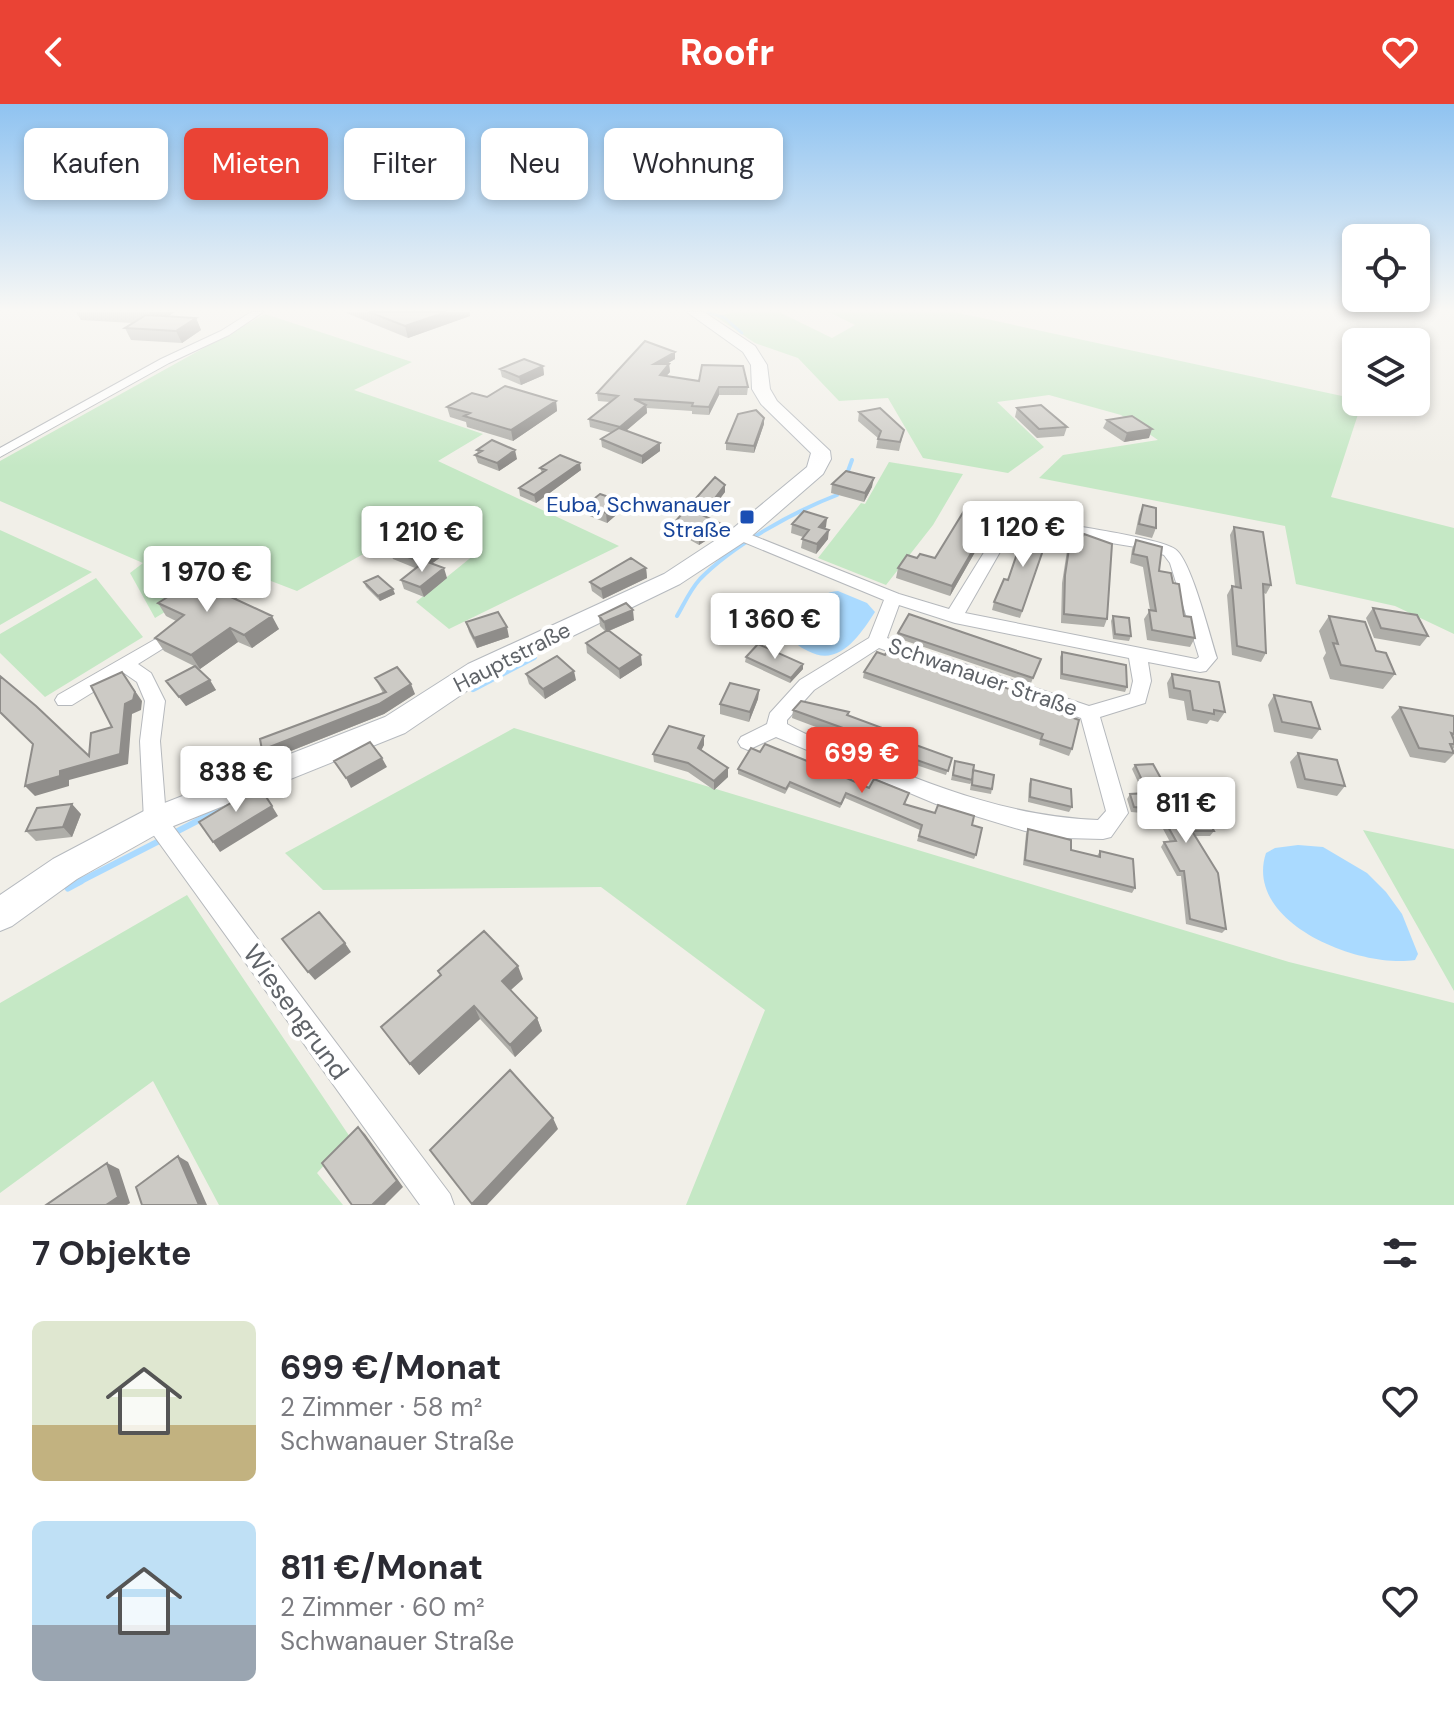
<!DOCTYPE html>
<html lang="de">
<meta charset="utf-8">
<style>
body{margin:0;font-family:"DM Sans",sans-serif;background:#f2f2f3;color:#2b2b33;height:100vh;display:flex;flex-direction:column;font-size:30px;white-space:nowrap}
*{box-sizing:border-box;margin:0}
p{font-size:26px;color:#7c7c81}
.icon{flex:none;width:44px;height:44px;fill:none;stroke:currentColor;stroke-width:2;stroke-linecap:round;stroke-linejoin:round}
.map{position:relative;height:1101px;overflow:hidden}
.side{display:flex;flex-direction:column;background:#fff;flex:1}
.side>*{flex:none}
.banner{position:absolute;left:24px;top:24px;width:800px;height:72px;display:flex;gap:16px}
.controls{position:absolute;left:1342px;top:120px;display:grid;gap:16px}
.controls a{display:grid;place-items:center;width:88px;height:88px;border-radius:12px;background:#fff;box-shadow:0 4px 12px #0003;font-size:40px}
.price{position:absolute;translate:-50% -68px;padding:0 18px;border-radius:8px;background:#fff;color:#222;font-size:26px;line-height:52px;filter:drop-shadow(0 2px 4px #0008)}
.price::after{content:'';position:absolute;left:50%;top:48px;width:24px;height:18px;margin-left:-12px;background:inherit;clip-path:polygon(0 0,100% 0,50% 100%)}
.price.current{background:#ea4335;color:#fff}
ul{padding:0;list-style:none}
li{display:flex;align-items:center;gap:24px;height:200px;padding:0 32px}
li span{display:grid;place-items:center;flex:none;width:224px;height:160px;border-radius:12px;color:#555}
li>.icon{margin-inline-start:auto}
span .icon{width:96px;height:96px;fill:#fffc;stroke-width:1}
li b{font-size:34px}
h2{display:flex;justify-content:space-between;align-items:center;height:96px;padding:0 32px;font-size:34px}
.tag{padding:0 28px;border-radius:12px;background:#fff;box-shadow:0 4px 12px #0003;font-size:28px;line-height:72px}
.tag.current{background:#ea4335;color:#fff}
header{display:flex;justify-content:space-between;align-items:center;height:104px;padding:0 32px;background:#ea4335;color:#fff;font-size:36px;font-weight:800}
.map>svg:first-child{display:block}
</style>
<header><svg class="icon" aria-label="back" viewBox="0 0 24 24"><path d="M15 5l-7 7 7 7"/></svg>Roofr<svg class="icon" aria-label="heart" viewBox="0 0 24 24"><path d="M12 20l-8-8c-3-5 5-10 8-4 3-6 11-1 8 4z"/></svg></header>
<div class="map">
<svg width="1454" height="1101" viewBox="0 0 1454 1101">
<rect width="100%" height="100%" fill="#f1efe8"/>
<path fill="#c5e8c5" d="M738,208H779L832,234L855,221L829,208H954L1356,295V298H1362L1331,393L1454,424V530L1395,502L1296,480L1285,422L1039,374L1063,351L1158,336L1121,311L1049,291L997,298L1044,343L1008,369L923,354L888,294L839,297L798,254L755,239L715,212Z
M265,210L412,258L354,286L483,330L438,357L619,442L449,525L416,498L474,451L419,419L297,487L237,464L155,514L130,469L143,459L0,397V357Z
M889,358L963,370L933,421L886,481L818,454L861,399L865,400Z
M0,426L92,468L0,521Z
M96,474L143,533L45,593L0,549V530Z
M514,624L1289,858L1454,899V1101H686L765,906L601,783L323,786L285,749Z
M1363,726L1454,745V887Z
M187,791L350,1033L317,1069L343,1101H219L153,977L0,1089V899Z"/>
<path fill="#aadaff" d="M838,487L867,499L875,508C860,531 839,564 808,547C798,542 795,540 791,530C799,509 815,489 838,487Z
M1298,741L1323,743L1367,769L1386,788L1402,810L1418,850L1415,856C1360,865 1243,819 1266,749L1275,744Z"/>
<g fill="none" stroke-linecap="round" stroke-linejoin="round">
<path stroke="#aadaff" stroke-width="3" d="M707,208L725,214L742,229"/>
<path stroke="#aadaff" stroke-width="4" d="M848,367L852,356
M677,512C684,500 690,486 700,475C733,441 793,408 837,391"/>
<path stroke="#aadaff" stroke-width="6" d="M473,585L534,553
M172,730L234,698
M77,779L163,735"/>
<path stroke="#aadaff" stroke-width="7" d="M68,784L81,777"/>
<defs>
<path id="street" d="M251,208H263L229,231L169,259L0,353V344L161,255L221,227Z
M1017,415C1043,416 1158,433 1175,445C1191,455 1210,533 1217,554L1206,567L1200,568L1148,558L1151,577L1145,599L1100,613L1128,709L1111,733L1103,735L1065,734L1025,727L936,700L776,633L748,646L741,643L738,638L741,633L767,620L770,609L800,576L869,534L884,496L734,434V428H744L899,490L949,505L1001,421ZM1019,424L1148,445L1164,451L1170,459L1199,553L1196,555L965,509L1012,427ZM899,501L955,519L1129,554L1133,577L1130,590L1089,602L887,534ZM879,544L1081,614L1106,707L1098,716C1014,713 937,684 861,652C836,642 810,634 787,620V616L814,586Z
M161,532L170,538L167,542L138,560L151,569L165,597L160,637L166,713L450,1090L454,1101H420L147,722L144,716L140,637L145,597L137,578L124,569L72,601H58L55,596L58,591Z"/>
<path id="secondary" d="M687,208H704L755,242L767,261L770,285L777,297L830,347L831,355L823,370L747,436L680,480L486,574L405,629L166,725L77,775L12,822L0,827V791L53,755L144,707L385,613L468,560L664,470L731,426L807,363L811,349L761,300L752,285L751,261L743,248Z"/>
</defs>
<use href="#street" stroke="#b5b8bc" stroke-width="2"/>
<use href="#secondary" stroke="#b6babf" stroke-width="2"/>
<use href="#street" fill="#fff" fill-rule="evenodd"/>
<use href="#secondary" fill="#fff" fill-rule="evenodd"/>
</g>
<path fill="#afaea9" d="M76,208H175L168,212L196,214L201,226L182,239L131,236L125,224L133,219L81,216Z
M344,208H470V212L408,234Z
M675,248V255L667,260H669L670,268L666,272L748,283L747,291H719L709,311L692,310V307L647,304V309L626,327L660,347L642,360L602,343L601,335L612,329L590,323L589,315L610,298L598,297L597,289Z
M543,262L544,271L521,281L502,273L500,265Z
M487,293L556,297L557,307L513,337L467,323L466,318L450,313L447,303Z
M1017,304L1067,323L1064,332L1037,334L1015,313Z
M859,308L904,326L899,347L876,344L878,334L858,317Z
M764,314V320L754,349L726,346V339Z
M1107,316L1149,334L1124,338L1103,324Z
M477,346L517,355L499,367L478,359L475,351L478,350Z
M540,364L581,366L536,399L520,392L519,384L542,369Z
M832,380L872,383L864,398L831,389Z
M725,381V388L706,413L721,427L699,441L674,427L673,420Z
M1143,401L1156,424L1152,434L1135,430L1139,411Z
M585,402L622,406L607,419L587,411Z
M827,414L825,424L828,435L816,450L801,444L803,433L791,429L792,420Z
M991,420L950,492L896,474L898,464L917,454H935Z
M1234,423L1271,481L1266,490L1264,489L1266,549L1261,558L1232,551L1227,491L1232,482L1235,483L1230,431Z
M1050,426L1020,514L992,506L994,498L1008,476L1021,439L1017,438L1020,431Z
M1071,432L1107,515L1104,523L1061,519L1062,479L1068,440Z
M1136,436L1159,467L1173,479L1184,512L1195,534L1190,543L1147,536L1144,515L1150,506L1143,463L1130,459L1132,445Z
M389,446L445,450L432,459L447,474L424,493L404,485L401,476L415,464L393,455Z
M646,464L647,474L603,495L592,487L590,478Z
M364,478L395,490L380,497L366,483Z
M240,492L236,495L279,525L252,544L238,538L200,565L196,563L216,586L186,602L166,577L194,562L164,547L155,534L176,517L166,512L158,499Z
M1373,504L1428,532L1420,542L1374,534L1366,514Z
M599,512L634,516L609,527L642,561L620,575L587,549L586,539L605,527L600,522Z
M1113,512L1131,532L1129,537L1113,535L1111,517Z
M1329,512L1376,547L1395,570L1383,585L1330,575L1323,554L1326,549L1319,527Z
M466,518L509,533L477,544L469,528Z
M898,529L1041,555L1031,579L897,534Z
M1062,548L1127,583L1125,588L1060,575V553Z
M746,553L803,560V565L790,579L745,558Z
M864,568L1025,596L1072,645L1069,652L1039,641L1040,636L863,574Z
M526,570L576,576L545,595L529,580Z
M1172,570L1225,608L1218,618L1210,616L1207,620L1187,616L1184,597L1169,594L1167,579Z
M375,574L415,590L384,610L268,656L383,589Z
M759,586L758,595L749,618L720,610V600Z
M1274,591L1320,625L1312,635L1274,628L1268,601Z
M1400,603L1454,612V644L1453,645L1454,650L1445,659L1410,653L1391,613Z
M793,606L849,608L848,611L883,633L877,646L792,614Z
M704,632V641L701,646L728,673L714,686L688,668L654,658L653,650Z
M1298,649L1345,682L1337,692L1297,684L1290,658Z
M908,653L952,654L946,671L907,658Z
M955,657L973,666L992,685L991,690L970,686L971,679L970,680L951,676Z
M812,659L847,671L845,673L869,684L907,693L905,700L972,721L976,751L974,755L917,737L920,726L845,694L840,704L789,683L785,690L738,670V665Z
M1135,661L1214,727L1210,732H1195L1226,825L1222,829L1186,820L1181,772H1177L1161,743L1164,738H1170L1155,710L1131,708L1127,695L1130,690L1143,689L1132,665Z
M1031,675L1072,703L1069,708L1028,698L1029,680Z
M81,710L72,733L36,737L26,727Z
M1028,725L1071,746L1097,752L1100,747L1135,784L1132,789L1023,761L1026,730Z
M438,867L523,875L511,886L537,914L542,927L515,953L480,915L419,971L381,923L441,871Z"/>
<path fill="#8f8d8a" d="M150,208H175L155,220Z
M446,208H470V212L408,234L405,222Z
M196,214L201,226L182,239L176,227Z
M675,248V255L654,267V260Z
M669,260L670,268L660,279V271Z
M543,262L544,271L521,281L519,273Z
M719,283V291L709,311V303Z
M556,297L557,307L513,337L511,326Z
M646,301L647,309L621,331L620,323Z
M764,314V320L754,349V342Z
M1152,325L1149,334L1124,338L1127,329Z
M660,339V347L642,360V352Z
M515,346L517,355L499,367L497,359Z
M580,359L581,366L536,399L534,391Z
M874,374L872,383L864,398L865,389Z
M725,381V388L702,418V411Z
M621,397L622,406L607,419L606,409Z
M994,410L991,420L950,492L952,482Z
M827,414L826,423L818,432L819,423Z
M721,420V427L699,441V434Z
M829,426L828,435L816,450L817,440Z
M442,440L445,450L422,467L418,457Z
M444,464L447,474L424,493L420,483Z
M646,464L647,474L603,495L601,485Z
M233,479L240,492L227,501L220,488Z
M393,485L395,490L380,497L378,492Z
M633,506L634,516L606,528L604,518Z
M272,512L279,525L252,544L244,531Z
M507,523L509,533L477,544L474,534Z
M230,524L238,538L200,565L191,551Z
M641,551L642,561L620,575L619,565Z
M803,560V565L790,579L791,574Z
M574,567L576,576L545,595L543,585Z
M122,568L142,597L141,606L132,610L128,660L69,676V682L35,692L25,682L60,667L120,650Z
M210,576L216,586L186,602L179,593Z
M411,580L415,590L384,610L268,656L262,646Z
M759,586L758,595L749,618L750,608Z
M885,625L883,633L877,646L879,637Z
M704,632V641L698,653V644Z
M382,654L387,663L351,684L346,674Z
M728,664V673L714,686V677Z
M72,700L81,710L72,733L63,723Z
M272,702L278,712L220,748L213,738Z
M345,839L351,848L315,876L308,868Z
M518,862L523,875L507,889L502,877Z
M474,902L480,915L419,971L410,960Z
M537,914L542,927L515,953L510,941Z
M553,1014L558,1025L487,1101H473L472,1100Z
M358,1023L365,1030L403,1083L385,1101H372Z
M178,1052L188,1058L207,1101H199Z
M107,1059L119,1065L130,1099L127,1101H106Z"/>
<path fill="#cccac5" stroke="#8f8d8a" stroke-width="2" d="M369,208H446L405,222Z
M146,211L196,214L176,227L125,224Z
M645,237L675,248L654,260H669L660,271L699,277L702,261L743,262L748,283H719L709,303L692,302L693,299L634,295L646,301L620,323L589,315L618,292L597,289Z
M524,255L543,262L519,273L500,265Z
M505,282L556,297L511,326L464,312L470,309L447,303L472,289L487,293Z
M1041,301L1067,323L1039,325L1017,304Z
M880,304L904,326L900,338L878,335L881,327L859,308Z
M756,306L764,314L754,342L726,339L738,310Z
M1132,312L1152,325L1127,329L1107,316Z
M619,324L660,339L642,352L601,335Z
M492,336L515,346L497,359L475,351L482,347L477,346Z
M560,351L580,359L534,391L519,384L546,366L540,364Z
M846,367L874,374L865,389L832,380Z
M715,373L725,381L702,411L721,420L699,434L673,420Z
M600,390L621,397L606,409L585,402Z
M1143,401L1156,404V424L1139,420Z
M967,402L994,410L952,482L898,464L907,451L917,454L920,450L935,454Z
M804,407L827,414L819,423L829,426L817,440L802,435L809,426L792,420Z
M1026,421L1050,426L1022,507L994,498L1004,475L1008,476L1023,432L1020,431Z
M1234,423L1263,428L1271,481L1263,480L1266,549L1237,542L1232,482L1241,484Z
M413,430L442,440L418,457L389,446Z
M1084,430L1112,440L1107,515L1064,510L1065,471L1071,432L1081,435Z
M1136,436L1162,443L1159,467L1171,469L1173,479L1179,480L1184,512L1191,513L1195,534L1152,526L1149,506L1156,507L1147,453L1133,450Z
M631,454L646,464L601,485L590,478Z
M425,457L444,464L420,483L401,476Z
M208,468L233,479L220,488L272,512L244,531L230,524L191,551L155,534L184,511L158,499Z
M378,472L393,485L378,492L364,478Z
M626,499L633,506L604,518L599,512Z
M1373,504L1417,511L1428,532L1381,524Z
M498,508L507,523L474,534L466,518Z
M909,510L1041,555L1033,574L898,529Z
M1113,512L1129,514L1131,532L1115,530Z
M1329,512L1365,518L1376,547L1386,549L1395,570L1341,561L1333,539L1338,540Z
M608,526L641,551L619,565L586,539Z
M758,540L803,560L791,574L746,553Z
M889,544L1027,591L1025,596L1079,616L1072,645L1041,635L1043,630L864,568L877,548L885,551Z
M1062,548L1126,561L1127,583L1062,570Z
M557,552L574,567L543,585L526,570Z
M195,562L210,576L179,593L166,577Z
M397,563L411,580L379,600L262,646L260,635L386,588L375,574Z
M122,568L135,588L133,596L125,600L120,650L60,667V672L25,682L33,640L0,608V572L36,602L89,652L91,629L112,623L91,582Z
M1172,570L1219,578L1225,608L1214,606V610L1193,606L1190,587L1174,584Z
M730,579L759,586L750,608L720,600Z
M1274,591L1311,598L1320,625L1282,618Z
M801,597L849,608L847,611L885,625L879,637L793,606Z
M1400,603L1454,612V630L1451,629L1454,636V640H1450L1454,649L1419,644Z
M669,622L704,632L698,644L728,664L714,677L688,659L653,650Z
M370,638L382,654L346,674L334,657Z
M765,640L812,659L816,652L847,666L844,673L869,684L874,675L909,689L904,700L935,709L938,701L974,712L972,721L982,724L976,751L919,732L922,721L846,689L841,700L790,678L786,685L738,665L751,644L760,648Z
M913,640L952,654L948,667L908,653Z
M1298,649L1337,656L1345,682L1305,675Z
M955,657L974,661L972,676L953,671Z
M1153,660L1169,689H1193L1214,727H1192L1218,769L1226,825L1190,815L1184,767H1180L1164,738L1176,737L1158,705L1134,703L1130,690L1148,689L1135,661Z
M973,666L994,671L992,685L972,681Z
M1031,675L1071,685L1072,703L1030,693Z
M259,682L272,702L213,738L199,718Z
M72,700L63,723L26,727L37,704Z
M1028,725L1071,736V746L1100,753V747L1133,755L1135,784L1025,756Z
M319,808L345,839L308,868L282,835Z
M484,827L518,862L502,877L537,914L510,941L474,902L410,960L381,923L441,871L438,867Z
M510,966L553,1014L472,1100L430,1046Z
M358,1023L397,1077L372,1101H352L322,1059Z
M178,1052L199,1101H142L136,1083Z
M107,1059L118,1093L106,1101H46Z"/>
<linearGradient id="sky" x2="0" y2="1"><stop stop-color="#8fc3f1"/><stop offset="0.57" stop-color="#f9f8f5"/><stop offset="1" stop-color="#f9f8f5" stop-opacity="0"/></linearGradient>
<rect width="1454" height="362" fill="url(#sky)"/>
<rect fill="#1a4fb4" stroke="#fff" stroke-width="3" x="739" y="405" width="16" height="16" rx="4"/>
<g text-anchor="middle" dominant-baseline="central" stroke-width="8" stroke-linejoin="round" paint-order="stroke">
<g font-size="22" fill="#164399" stroke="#fff" text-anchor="end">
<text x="731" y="400">Euba, Schwanauer<tspan x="731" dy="25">Straße</tspan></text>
</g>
<g font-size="22" fill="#5f6368" stroke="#fff">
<text transform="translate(512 553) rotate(-27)">Hauptstraße</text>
<text transform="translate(983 573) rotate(19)">Schwanauer Straße</text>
</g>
<g font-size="26" fill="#5f6368" stroke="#fff">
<text transform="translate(296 908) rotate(54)">Wiesengrund</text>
</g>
</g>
</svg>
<div class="controls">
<a><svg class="icon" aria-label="locate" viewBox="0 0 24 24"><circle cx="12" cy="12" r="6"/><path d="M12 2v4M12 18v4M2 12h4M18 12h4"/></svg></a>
<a><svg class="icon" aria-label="layers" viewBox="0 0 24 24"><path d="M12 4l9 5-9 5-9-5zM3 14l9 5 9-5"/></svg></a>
</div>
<b class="price" style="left:1023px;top:465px">1 120 €</b>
<b class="price" style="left:422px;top:470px">1 210 €</b>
<b class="price" style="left:207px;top:510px">1 970 €</b>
<b class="price" style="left:775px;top:557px">1 360 €</b>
<b class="price current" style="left:862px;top:691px">699 €</b>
<b class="price" style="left:236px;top:710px">838 €</b>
<b class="price" style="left:1186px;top:741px">811 €</b>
<div class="banner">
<a class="tag">Kaufen</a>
<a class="tag current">Mieten</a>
<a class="tag">Filter</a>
<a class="tag">Neu</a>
<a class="tag">Wohnung</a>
</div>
</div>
<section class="side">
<h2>7 Objekte<svg class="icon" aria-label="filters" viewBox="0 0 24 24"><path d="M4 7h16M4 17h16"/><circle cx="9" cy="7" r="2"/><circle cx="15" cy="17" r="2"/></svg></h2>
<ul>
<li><span style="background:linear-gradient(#dfe7d0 65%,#c2b280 0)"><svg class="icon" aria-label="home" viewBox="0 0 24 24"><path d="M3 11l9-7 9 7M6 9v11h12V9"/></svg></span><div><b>699 €/Monat</b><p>2 Zimmer · 58 m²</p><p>Schwanauer Straße</p></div><svg class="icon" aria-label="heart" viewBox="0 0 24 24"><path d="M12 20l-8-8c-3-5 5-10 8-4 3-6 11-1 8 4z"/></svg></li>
<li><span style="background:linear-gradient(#bfe0f5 65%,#9aa5b1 0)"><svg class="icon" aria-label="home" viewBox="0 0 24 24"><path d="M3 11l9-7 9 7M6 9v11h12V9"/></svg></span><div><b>811 €/Monat</b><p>2 Zimmer · 60 m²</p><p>Schwanauer Straße</p></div><svg class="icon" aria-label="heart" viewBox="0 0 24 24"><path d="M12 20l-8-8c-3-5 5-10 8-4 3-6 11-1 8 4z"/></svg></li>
</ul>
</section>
